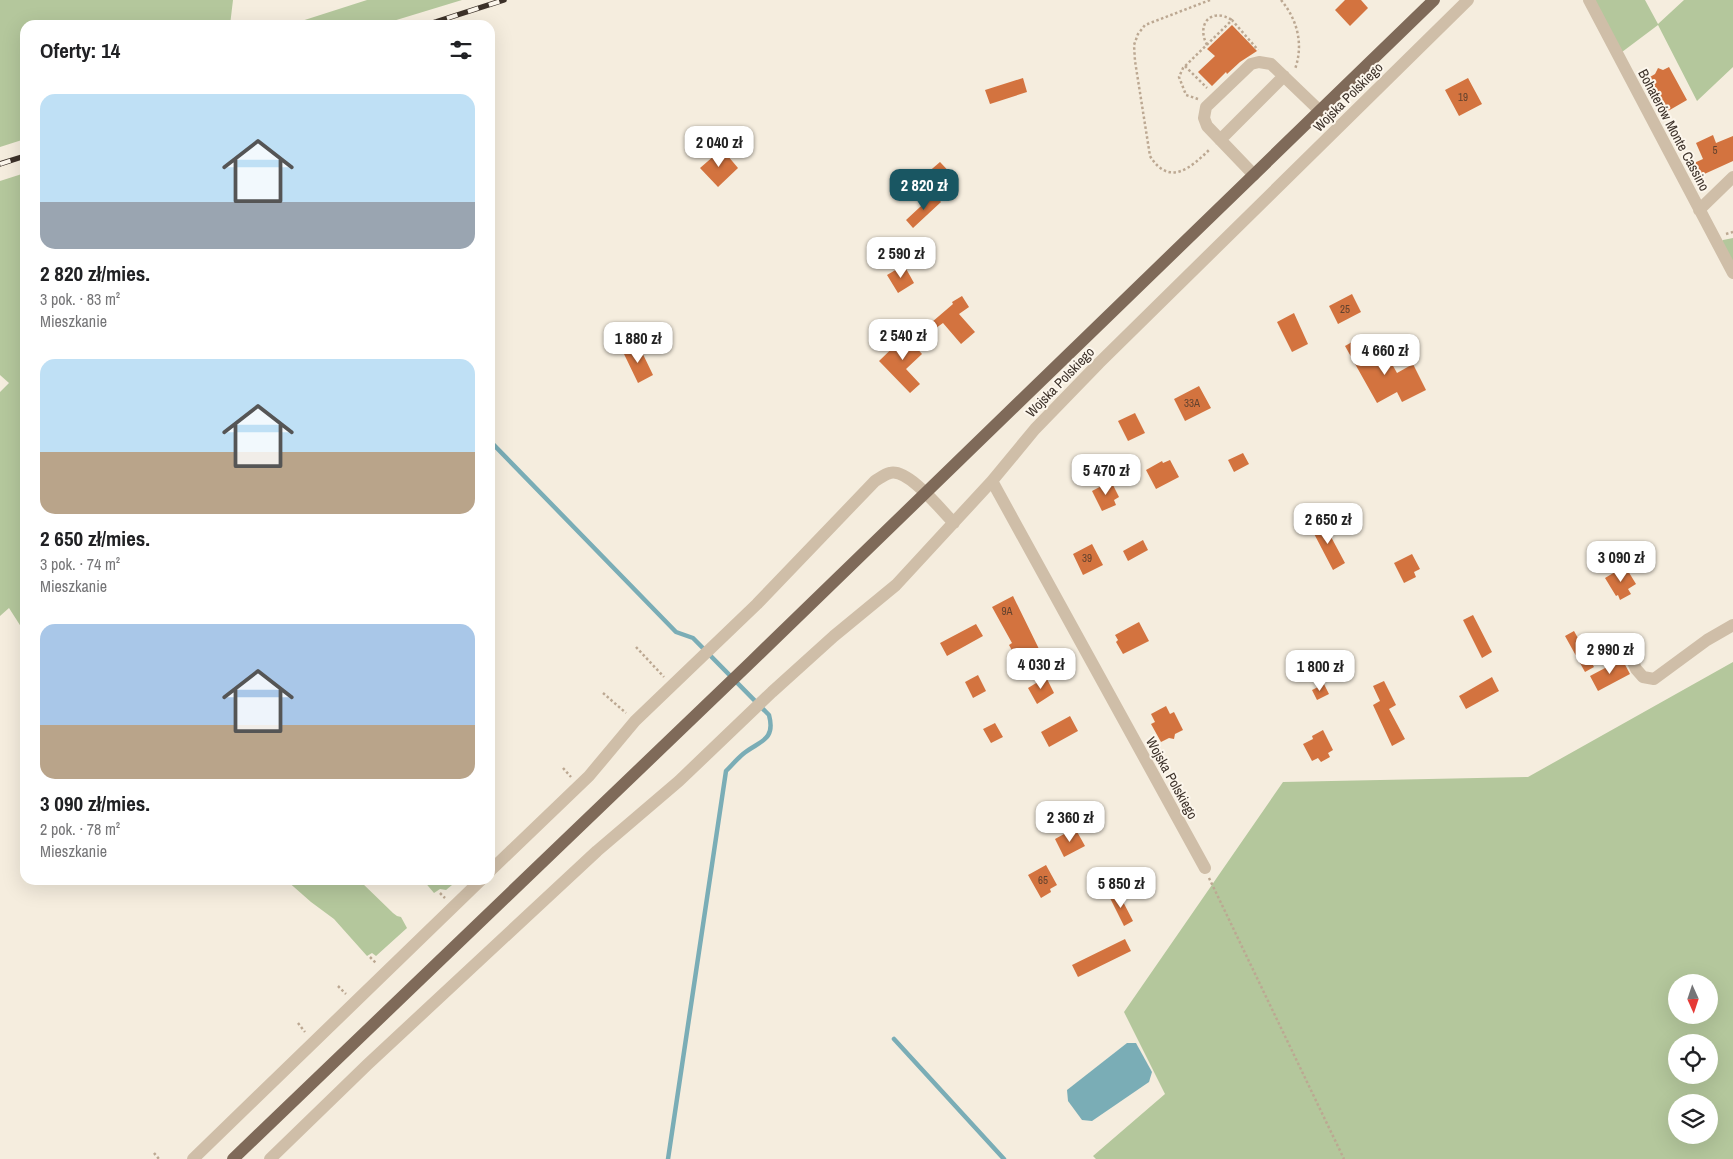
<!DOCTYPE html>
<html lang="pl">
<meta charset="utf-8">
<style>
body{margin:0;font-family:"Archivo Narrow",sans-serif;background:#f6f6f6;color:#202124;height:100vh;display:flex;flex-direction:column;font-size:19px;white-space:nowrap}
*{box-sizing:border-box;margin:0}
p{font-size:16px;color:#757577}
.icon{flex:none;width:28px;height:28px;fill:none;stroke:currentColor;stroke-width:2;stroke-linecap:round;stroke-linejoin:round}
.map{position:relative;flex:1;overflow:hidden}
.details{position:absolute;left:20px;top:20px;width:475px;height:865px;display:flex;flex-direction:column;background:#fff;border-radius:15px;box-shadow:0 5px 20px #0002}
.details>*{flex:none}
.needle{width:32px;rotate:177deg}
.fabs{position:absolute;left:1668px;top:974px;display:grid;gap:10px}
.fabs a{display:grid;place-items:center;width:50px;height:50px;border-radius:50%;background:#fff;box-shadow:0 5px 20px #0002;font-size:25px}
.price{position:absolute;translate:-50% -42px;padding:0 11px;border-radius:10px;background:#fff;color:#222;font-size:16px;line-height:32px;filter:drop-shadow(0 1px 2px #0008)}
.price::after{content:'';position:absolute;left:50%;top:30px;width:15px;height:11px;margin-left:-8px;background:inherit;clip-path:polygon(0 0,100% 0,50% 100%)}
.price.on{background:#195662;color:#fff}
ul{padding:0;list-style:none}
li{display:grid;align-content:center;gap:10px;height:265px;padding:0 20px}
li span{display:grid;place-items:center;height:155px;border-radius:15px;color:#555}
li>.icon{margin-inline-start:auto}
span .icon{width:90px;height:90px;fill:#fffc;stroke-width:1}
li b{font-size:21px}
h2{display:flex;justify-content:space-between;align-items:center;height:60px;padding:0 20px;font-size:21px}
.map>svg:first-child{display:block}
</style>
<div class="map">
<svg width="1733" height="1159" viewBox="0 0 1733 1159">
<rect width="100%" height="100%" fill="#f5edde"/>
<path fill="#b4c79c" fill-rule="evenodd" d="M0,0H233L230,25H25V139L0,147Z
M367,0H462L380,25H289Z
M1595,0H1645L1658,24L1684,0H1733V67L1697,101L1658,25L1622,52Z
M25,173V633L9,608L0,616V392L9,383L0,375V181Z
M1733,238V264L1721,242L1723,240Z
M1733,662V1159H1096L1093,1156L1165,1094L1124,1012L1283,782L1528,777ZM1676,982H1709V1015H1676ZM1676,1042H1709V1075H1676ZM1676,1102H1709V1135H1676Z
M286,880H359L393,913L397,916L401,917L407,928L376,956L372,953L367,956L334,919L311,902Z
M423,880H458L446,890L440,889L434,893Z"/>
<path fill="#7aadb6" d="M1127,1043H1136L1152,1072L1149,1082L1092,1121L1082,1120L1068,1101L1067,1090Z"/>
<g fill="none" stroke-linecap="round" stroke-linejoin="round">
<path stroke="#7aadb6" stroke-width="4.5" d="M490,441L676,632L693,638L769,715C776,741 759,741 743,754C737,759 732,765 726,771L668,1159
M894,1039L1004,1159"/>
</g>
<path fill="#d3733f" d="M1345,0H1361L1368,8L1350,26L1335,10Z
M1232,25L1257,51L1240,62L1227,74L1226,72L1212,86L1198,72L1215,56L1207,49Z
M1669,67L1687,100L1668,111L1650,77L1655,74L1658,68L1663,70Z
M1023,78L1027,92L990,104L985,90Z
M1468,78L1482,104L1459,116L1445,90Z
M1713,135L1716,143L1733,136V161L1700,176L1694,163L1703,159L1696,143Z
M722,149L738,168L718,187L700,168Z
M940,162L956,179L937,196L926,184L931,179L926,174Z
M934,194L941,202L913,228L906,220Z
M904,265L914,283L898,293L887,275Z
M1352,294L1361,312L1338,324L1329,306Z
M962,296L969,307L959,314L975,332L961,344L943,323L936,328L932,322L953,304L952,302Z
M1294,313L1308,344L1292,352L1277,322Z
M909,332L919,342L915,346L922,354L906,369L920,384L910,393L879,361Z
M1359,338L1373,365L1388,357L1397,373L1413,364L1426,390L1402,402L1397,392L1377,403L1345,346Z
M639,346L653,375L638,383L624,354Z
M1199,386L1211,408L1185,421L1174,399Z
M1135,413L1145,433L1128,441L1118,421Z
M1243,453L1249,464L1234,472L1228,460Z
M1170,460L1179,477L1156,489L1146,470L1162,461L1163,463Z
M1111,481L1119,497L1114,500L1116,505L1102,511L1092,491Z
M1322,520L1345,563L1333,570L1310,526Z
M1143,540L1148,550L1128,561L1123,551Z
M1092,544L1103,565L1083,575L1073,554Z
M1412,554L1420,569L1414,572L1416,577L1404,583L1394,563Z
M1625,566L1636,584L1628,589L1631,594L1620,600L1618,595L1616,596L1605,578Z
M1013,596L1039,649L1018,661L1009,645L1012,643L992,607Z
M1473,615L1492,652L1482,658L1463,620Z
M1139,622L1149,641L1123,654L1116,642L1118,640L1115,635Z
M976,624L983,636L947,656L940,643Z
M1574,631L1594,667L1585,672L1565,636Z
M1622,659L1630,674L1598,691L1590,676Z
M978,675L986,691L973,698L965,682Z
M1046,677L1054,693L1037,704L1028,688Z
M1492,677L1499,691L1466,709L1459,696Z
M1384,681L1396,705L1389,709L1405,739L1392,746L1373,705L1380,701L1373,686Z
M1324,684L1329,694L1317,700L1312,690Z
M1166,706L1170,714L1174,712L1183,730L1175,734L1174,739L1169,738L1161,742L1151,724L1155,722L1151,714Z
M1070,716L1078,731L1049,747L1041,732Z
M995,723L1003,737L991,743L983,729Z
M1323,730L1333,750L1328,753L1330,757L1321,762L1318,758L1312,761L1303,744L1313,739L1312,736Z
M1075,828L1085,846L1064,857L1055,839Z
M1046,865L1057,885L1050,889L1051,892L1041,898L1028,875Z
M1118,892L1133,921L1124,926L1109,896Z
M1125,939L1131,951L1078,977L1072,965Z"/>
<g fill="none" stroke-linecap="round" stroke-linejoin="round">
<path stroke="#bca892" stroke-width="2.5" stroke-dasharray="2.5 2.5" stroke-linecap="butt" d="M1210,0L1145,25L1138,34L1134,45L1135,61L1150,156C1169,187 1191,168 1210,149
M1281,0C1297,19 1304,44 1295,69
M1207,45C1196,24 1211,7 1232,20
M1185,66L1207,88
M1198,99L1186,95L1179,77L1183,68L1232,20L1258,50
M1726,234L1733,232
M636,647L664,677
M603,693L626,713
M563,768L571,777
M1209,878L1344,1159
M440,893L445,898
M370,957L377,964
M338,986L346,994
M298,1023L305,1032
M154,1153L159,1159"/>
<path stroke="#cfbea8" stroke-width="12" d="M1589,0L1733,273
M1220,140L1284,76
M1254,175L1207,126L1204,118L1206,107L1251,64L1259,62L1271,64L1320,111
M1699,210L1733,177
M992,481L1205,868
M1628,651L1636,669L1643,677L1654,679L1707,640L1733,625
M490,871L589,776L635,721L757,604L875,481C880,478 885,474 890,473C908,468 941,510 954,523
M193,1159L481,880
M270,1159L368,1064L597,851L679,781L772,692L834,636L896,585L992,481L1035,429L1099,363L1468,0"/>
<path stroke="#7f6a59" stroke-width="12" d="M233,1159L750,663L1434,0"/>
<defs>
<path id="rail" d="M426,25L504,0
M0,164L25,156"/>
</defs>
<use href="#rail" stroke="#3c3129" stroke-width="5.5"/>
<use href="#rail" stroke="#fcf6ec" stroke-width="4" stroke-dasharray="11" stroke-linecap="butt"/>
</g>
<g text-anchor="middle" dominant-baseline="central" stroke-width="4" stroke-linejoin="round" paint-order="stroke">
<g font-size="11" fill="#62422e">
<text x="1463" y="97">19</text>
<text x="1715" y="150">5</text>
<text x="1345" y="309">25</text>
<text x="1192" y="403">33A</text>
<text x="1087" y="558">39</text>
<text x="1007" y="611">9A</text>
<text x="1043" y="880">65</text>
</g>
<g font-size="14" fill="#3c3129" stroke="#fcf6ec">
<text transform="translate(1348 97) rotate(-45)">Wojska Polskiego</text>
<text transform="translate(1674 130) rotate(62)">Bohaterów Monte Cassino</text>
<text transform="translate(1060 382) rotate(-46)">Wojska Polskiego</text>
<text transform="translate(1172 778) rotate(61)">Wojska Polskiego</text>
</g>
</g>
</svg>
<div class="fabs">
<a><svg class="needle" viewBox="-14 -14 28 28"><path d="M0-13l5 13h-10z" fill="#e53935"/><path d="M0 13l5-13h-10z" fill="#757577"/></svg></a>
<a><svg class="icon" aria-label="locate" viewBox="0 0 24 24"><circle cx="12" cy="12" r="6"/><path d="M12 2v4M12 18v4M2 12h4M18 12h4"/></svg></a>
<a><svg class="icon" aria-label="layers" viewBox="0 0 24 24"><path d="M12 4l9 5-9 5-9-5zM3 14l9 5 9-5"/></svg></a>
</div>
<b class="price" style="left:719px;top:168px">2 040 zł</b>
<b class="price on" style="left:924px;top:211px">2 820 zł</b>
<b class="price" style="left:901px;top:279px">2 590 zł</b>
<b class="price" style="left:903px;top:361px">2 540 zł</b>
<b class="price" style="left:638px;top:364px">1 880 zł</b>
<b class="price" style="left:1385px;top:376px">4 660 zł</b>
<b class="price" style="left:1106px;top:496px">5 470 zł</b>
<b class="price" style="left:1328px;top:545px">2 650 zł</b>
<b class="price" style="left:1621px;top:583px">3 090 zł</b>
<b class="price" style="left:1610px;top:675px">2 990 zł</b>
<b class="price" style="left:1041px;top:690px">4 030 zł</b>
<b class="price" style="left:1320px;top:692px">1 800 zł</b>
<b class="price" style="left:1070px;top:843px">2 360 zł</b>
<b class="price" style="left:1121px;top:909px">5 850 zł</b>
<section class="details">
<h2>Oferty: 14<svg class="icon" aria-label="filters" viewBox="0 0 24 24"><path d="M4 7h16M4 17h16"/><circle cx="9" cy="7" r="2"/><circle cx="15" cy="17" r="2"/></svg></h2>
<ul>
<li><span style="background:linear-gradient(#bfe0f5 70%,#9aa5b1 0)"><svg class="icon" aria-label="home" viewBox="0 0 24 24"><path d="M3 11l9-7 9 7M6 9v11h12V9"/></svg></span><div><b>2 820 zł/mies.</b><p>3 pok. · 83 m²</p><p>Mieszkanie</p></div></li>
<li><span style="background:linear-gradient(#bfe0f5 60%,#b9a48a 0)"><svg class="icon" aria-label="home" viewBox="0 0 24 24"><path d="M3 11l9-7 9 7M6 9v11h12V9"/></svg></span><div><b>2 650 zł/mies.</b><p>3 pok. · 74 m²</p><p>Mieszkanie</p></div></li>
<li><span style="background:linear-gradient(#a9c7e8 65%,#b9a48a 0)"><svg class="icon" aria-label="home" viewBox="0 0 24 24"><path d="M3 11l9-7 9 7M6 9v11h12V9"/></svg></span><div><b>3 090 zł/mies.</b><p>2 pok. · 78 m²</p><p>Mieszkanie</p></div></li>
</ul>
</section>
</div>
